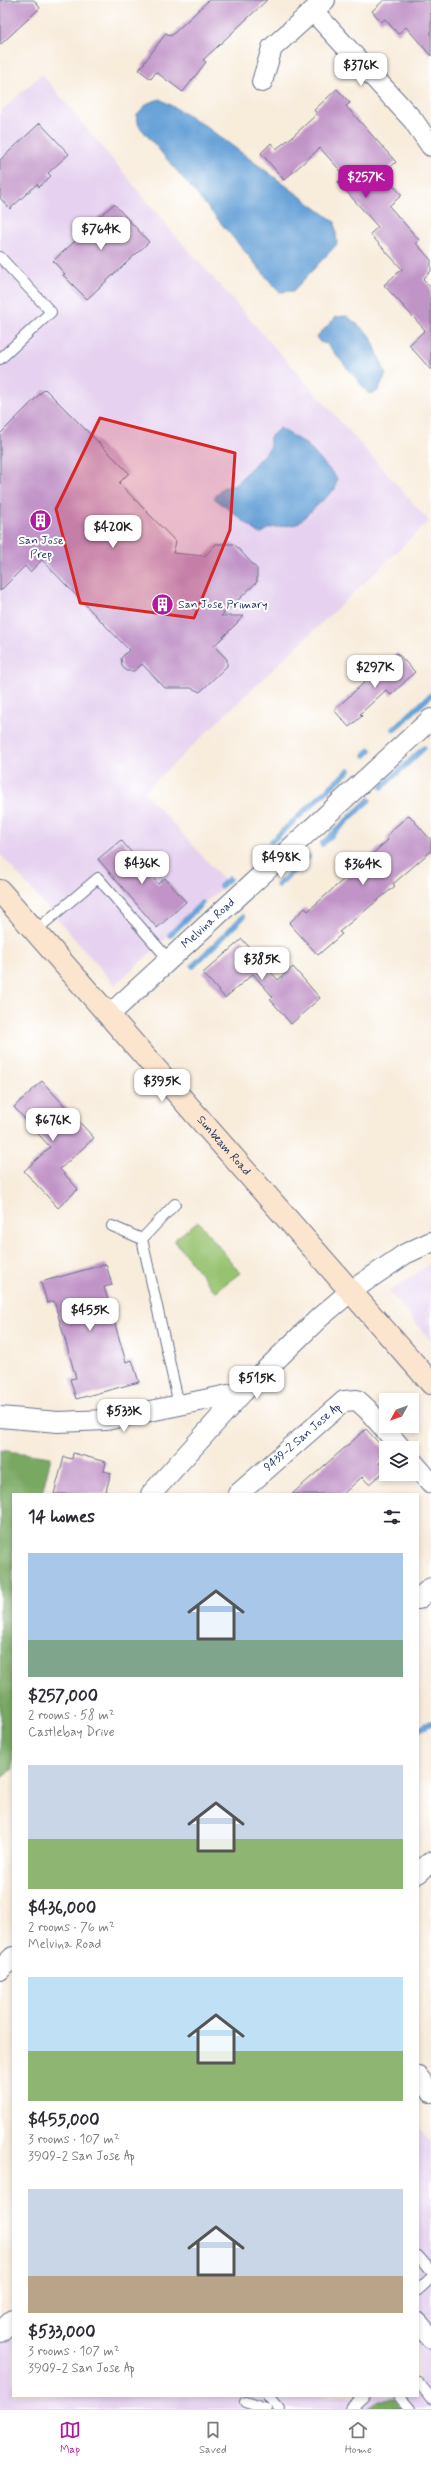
<!DOCTYPE html>
<meta charset="utf-8">
<style>
body{margin:0;font-family:Mynerve,sans-serif;background:#f2f2f3;color:#2b2b33;height:100vh;display:flex;flex-direction:column;font-size:15px;white-space:nowrap}
*{box-sizing:border-box;margin:0}
p{font-size:13px;color:#7c7c81}
.icon{flex:none;width:22px;height:22px;fill:none;stroke:currentColor;stroke-width:2;stroke-linecap:round;stroke-linejoin:round}
.map{position:relative;flex:1;overflow:hidden}
.sheet{position:absolute;left:12px;top:1493px;width:407px;height:904px;display:flex;flex-direction:column;background:#fff;border-radius:0px;box-shadow:0 2px 6px #0003}
.sheet>*{flex:none}
.needle{width:26px;rotate:230deg}
.fabs{position:absolute;left:379px;top:1393px;display:grid;gap:8px}
.fabs a{display:grid;place-items:center;width:40px;height:40px;border-radius:0px;background:#fff;box-shadow:0 2px 6px #0003;font-size:20px}
.price{position:absolute;translate:-50% -34px;padding:0 9px;border-radius:8px;background:#fff;color:#222;font-size:13px;line-height:26px;filter:drop-shadow(0 1px 2px #0008)}
.price::after{content:'';position:absolute;left:50%;top:24px;width:12px;height:9px;margin-left:-6px;background:inherit;clip-path:polygon(0 0,100% 0,50% 100%)}
.price.current{background:#b5179e;color:#fff}
ul{padding:0;list-style:none}
li{display:grid;align-content:center;gap:8px;height:212px;padding:0 16px}
li span{display:grid;place-items:center;height:124px;border-radius:0px;color:#555}
li>.icon{margin-inline-start:auto}
span .icon{width:72px;height:72px;fill:#fffc;stroke-width:1}
li b{font-size:17px}
h2{display:flex;justify-content:space-between;align-items:center;height:48px;padding:0 16px;font-size:17px}
.tab-bar{display:flex;justify-content:space-around;align-items:center;height:56px;border-top:1px solid #e1e1e2;background:#fff;font-size:11px;color:#7c7c81}
.tab-bar a{display:grid;justify-items:center;gap:2px}
.tab-bar .current{color:#b5179e}
.map>svg:first-child{display:block}
</style>
<div class="map">
<svg width="431" height="2409" viewBox="0 0 431 2409">
<rect width="100%" height="100%" fill="#fff"/>
<filter id="ink" filterUnits="userSpaceOnUse"><feTurbulence type="fractalNoise" baseFrequency=".025" numOctaves="2"/><feDisplacementMap in="SourceGraphic" scale="8" xChannelSelector="R" yChannelSelector="G"/><feConvolveMatrix kernelMatrix="1 2 1 2 8 2 1 2 1" color-interpolation-filters="sRGB"/></filter>
<filter id="wash" filterUnits="userSpaceOnUse"><feTurbulence type="fractalNoise" baseFrequency=".012" numOctaves="4" result="noise"/><feDisplacementMap in="SourceGraphic" scale="16" xChannelSelector="R" yChannelSelector="G"/><feGaussianBlur stdDeviation="0.9" result="paint"/><feColorMatrix in="noise" values="0 0 0 0 0 0 0 0 0 0 0 0 0 0 0 0 0 1.4 0 .05"/><feComposite in="paint" operator="in"/></filter>
<g filter="url(#wash)">
<rect width="100%" height="100%" fill="#f8ecdb"/>
<path fill="#e6d2f0" d="M42,74L168,227L429,521L144,792L227,883L115,985L0,854V112Z
M431,1263V1341L389,1292Z
M418,2127L431,2142V2409H402L394,2399L384,2409H0V2344L13,2333V2396H418Z"/>
<path fill="#97c270" stroke="#597867" d="M198,1221L240,1273L215,1292L174,1240Z"/>
<path fill="#79a862" stroke="#4a6c60" d="M0,1450L51,1457L42,1494H13V1769L0,1779Z
M394,2399L402,2409H369L379,2400Z"/>
<path fill="#67a2d7" stroke="#41689a" d="M160,99L204,125L335,222L337,244L293,291L279,292L139,126L136,115L148,103Z
M347,316L370,335L386,374L378,391L369,394L327,344L320,342L316,337L336,317Z
M280,428L307,445L337,478L335,489L297,524L270,528L260,534L214,498L222,488L235,485L270,448V437Z"/>
<g fill="none" stroke-linecap="round" stroke-linejoin="round">
<path stroke="#67a2d7" stroke-width="5.5" d="M394,729L431,695
M365,755L370,750
M382,787L424,748
M271,842L349,770
M322,844L369,800
M278,885L308,857
M221,886L229,879
M170,935L202,903
M193,966L243,917
M418,1730L431,1723"/>
</g>
<g id="blocks">
<path fill="#c194c8" d="M0,0H34L40,8L0,45Z
M209,0H267L203,60L206,62L183,92L156,72L151,79L139,70L166,33L171,36Z
M384,0H431V56L406,27L398,34L385,19L381,22L372,11Z
M337,89L350,103L346,106L396,162L383,174L402,195L389,206L419,240L416,243L431,260V271L423,279L431,288V370L409,345L425,330L384,285L402,269L370,234L378,227L338,182L345,176L320,148L284,180L261,153L271,143L276,149L292,137L317,114L314,110Z
M40,123L69,154L48,173L51,176L39,187L37,184L10,209L0,198V160Z
M114,204L149,242L87,299L63,275L65,274L53,261L85,232L83,230Z
M45,389L129,473L119,483L176,542L173,553L205,556L216,544H234L257,569V582L221,616H244L214,646L227,659V666L200,692L191,688H165L142,664L134,671H126L122,666L121,658L129,650L42,560L30,572L25,566L0,591V434Z
M397,653L415,672L391,695L386,690L360,714L362,716L349,727L334,710Z
M409,815L431,840V851L393,884L395,886L339,932L342,934L318,955L289,923L305,908L308,911L335,887L388,840L386,838L394,828Z
M121,840L158,884L165,878L186,902L157,928L98,859Z
M242,939L278,980L293,967L320,998L291,1024L270,999L273,997L253,974L225,998L203,973Z
M42,1081L94,1138L60,1169L78,1189L58,1208L24,1171L50,1147L14,1107Z
M106,1264L112,1285L104,1287L126,1362L132,1360L139,1382L76,1399L70,1379L76,1378L54,1301L47,1303L41,1282Z
M366,1429L386,1451V1457L379,1463L386,1470L369,1484L362,1477L343,1494H292Z
M73,1453L106,1462L104,1471L111,1473L105,1494H54L64,1457L72,1459Z"/>
</g>
</g>
<g filter="url(#ink)">
<use href="#blocks" fill-opacity="0" stroke="#68718a" stroke-width="1"/>
<g fill="none" stroke-linecap="round" stroke-linejoin="round">
<defs>
<path id="lane" d="M0,257L51,312L0,359
M35,931L98,878L169,960
M175,1204L142,1239L179,1405
M112,1226L142,1239
M418,2256L431,2271
M418,2290L431,2278
M418,2382L431,2398
M268,2396L279,2409
M399,2396L410,2409
M245,2402L266,2409
M350,2409L364,2396"/>
<g id="street">
<path d="M313,11L413,120L431,146"/>
<path d="M262,82L272,48L325,0"/>
<path id="s1" d="M109,1015L431,719"/>
<path d="M0,1417L58,1422L106,1420L243,1392"/>
<path d="M412,1461L431,1483"/>
<path d="M151,1494L243,1392L319,1318L351,1291L405,1254L431,1242"/>
<path id="s2" d="M238,1494L344,1401L357,1400L367,1409L401,1448"/>
<path d="M418,1599L431,1588"/>
<path d="M418,1873L431,1862"/>
<path d="M0,1970L13,1957"/>
<path d="M418,2077L431,2092"/>
<path d="M418,2323L431,2338"/>
<path d="M0,2332L13,2320"/>
</g>
<g id="secondary">
<path id="s3" d="M0,891L431,1383"/>
</g>
</defs>
<use href="#lane" stroke="#68718a" stroke-width="12"/>
<use href="#street" stroke="#68718a" stroke-width="22"/>
<use href="#secondary" stroke="#68718a" stroke-width="24"/>
<use href="#lane" stroke="#fff" stroke-width="10"/>
<use href="#street" stroke="#fff" stroke-width="20"/>
<use href="#secondary" stroke="#fce5cf" stroke-width="22"/>
</g>
</g>
<path fill="#d62828" fill-opacity="0.2" stroke="#d62828" stroke-width="3" stroke-linejoin="round" d="M100,418L235,453L230,530L194,618L80,603L56,509Z"/>
<defs>
<symbol id="building-disc" viewBox="-11 -11 22 22"><circle r="9.5" fill="#b5179e" stroke="#fff"/><path d="M-4-6H4V6H1V3H-1V6H-4ZM-2.5-4.3h1.7v1.8h-1.7ZM.8-4.3h1.7v1.8H.8ZM-2.5-1h1.7V.8h-1.7ZM.8-1h1.7V.8H.8Z" fill="#fff"/></symbol>
</defs>
<g fill-rule="evenodd">
<use href="#building-disc" x="28" y="508" width="25" height="25"/>
<use href="#building-disc" x="150" y="592" width="25" height="25"/>
</g>
<g text-anchor="middle" dominant-baseline="central" stroke-width="4" stroke-linejoin="round" paint-order="stroke">
<g font-size="12" fill="#1b2f5e" stroke="#fff">
<text x="41" y="541">San Jose<tspan x="41" dy="14">Prep</tspan></text>
<text x="178" y="605" text-anchor="start">San Jose Primary</text>
</g>
<g font-size="12" fill="#1b2f5e" stroke="#fff">
<text stroke="none"><textPath href="#s1" startOffset="135">Melvina Road</textPath></text>
<text stroke="none"><textPath href="#s3" startOffset="339">Sunbeam Road</textPath></text>
<text stroke="none"><textPath href="#s2" startOffset="86">9439-2 San Jose Ap</textPath></text>
</g>
</g>
</svg>
<div class="fabs">
<a><svg class="needle" viewBox="-14 -14 28 28"><path d="M0-13l5 13h-10z" fill="#e53935"/><path d="M0 13l5-13h-10z" fill="#7c7c81"/></svg></a>
<a><svg class="icon" aria-label="layers" viewBox="0 0 24 24"><path d="M12 4l9 5-9 5-9-5zM3 14l9 5 9-5"/></svg></a>
</div>
<b class="price" style="left:361px;top:87px">$376K</b>
<b class="price current" style="left:366px;top:199px">$257K</b>
<b class="price" style="left:101px;top:251px">$764K</b>
<b class="price" style="left:113px;top:549px">$420K</b>
<b class="price" style="left:375px;top:689px">$297K</b>
<b class="price" style="left:281px;top:879px">$498K</b>
<b class="price" style="left:142px;top:885px">$436K</b>
<b class="price" style="left:363px;top:886px">$364K</b>
<b class="price" style="left:262px;top:981px">$385K</b>
<b class="price" style="left:162px;top:1103px">$395K</b>
<b class="price" style="left:53px;top:1142px">$676K</b>
<b class="price" style="left:90px;top:1332px">$455K</b>
<b class="price" style="left:257px;top:1400px">$515K</b>
<b class="price" style="left:124px;top:1433px">$533K</b>
<section class="sheet">
<h2>14 homes<svg class="icon" aria-label="filters" viewBox="0 0 24 24"><path d="M4 7h16M4 17h16"/><circle cx="9" cy="7" r="2"/><circle cx="15" cy="17" r="2"/></svg></h2>
<ul>
<li><span style="background:linear-gradient(#a9c7e8 70%,#7fa58c 0)"><svg class="icon" aria-label="home" viewBox="0 0 24 24"><path d="M3 11l9-7 9 7M6 9v11h12V9"/></svg></span><div><b>$257,000</b><p>2 rooms · 58 m²</p><p>Castlebay Drive</p></div></li>
<li><span style="background:linear-gradient(#c9d6e8 60%,#8fb573 0)"><svg class="icon" aria-label="home" viewBox="0 0 24 24"><path d="M3 11l9-7 9 7M6 9v11h12V9"/></svg></span><div><b>$436,000</b><p>2 rooms · 76 m²</p><p>Melvina Road</p></div></li>
<li><span style="background:linear-gradient(#bfe0f5 60%,#8fb573 0)"><svg class="icon" aria-label="home" viewBox="0 0 24 24"><path d="M3 11l9-7 9 7M6 9v11h12V9"/></svg></span><div><b>$455,000</b><p>3 rooms · 107 m²</p><p>3909-2 San Jose Ap</p></div></li>
<li><span style="background:linear-gradient(#c9d6e8 70%,#b9a48a 0)"><svg class="icon" aria-label="home" viewBox="0 0 24 24"><path d="M3 11l9-7 9 7M6 9v11h12V9"/></svg></span><div><b>$533,000</b><p>3 rooms · 107 m²</p><p>3909-2 San Jose Ap</p></div></li>
</ul>
</section>
</div>
<nav class="tab-bar">
<a class="current"><svg class="icon" aria-label="map" viewBox="0 0 24 24"><path d="M3 6l6-2 6 2 6-2v14l-6 2-6-2-6 2zM9 4v14M15 6v14"/></svg>Map</a>
<a><svg class="icon" aria-label="saved" viewBox="0 0 24 24"><path d="M7 4h10v16l-5-4-5 4z"/></svg>Saved</a>
<a><svg class="icon" aria-label="home" viewBox="0 0 24 24"><path d="M3 11l9-7 9 7M6 9v11h12V9"/></svg>Home</a>
</nav>
